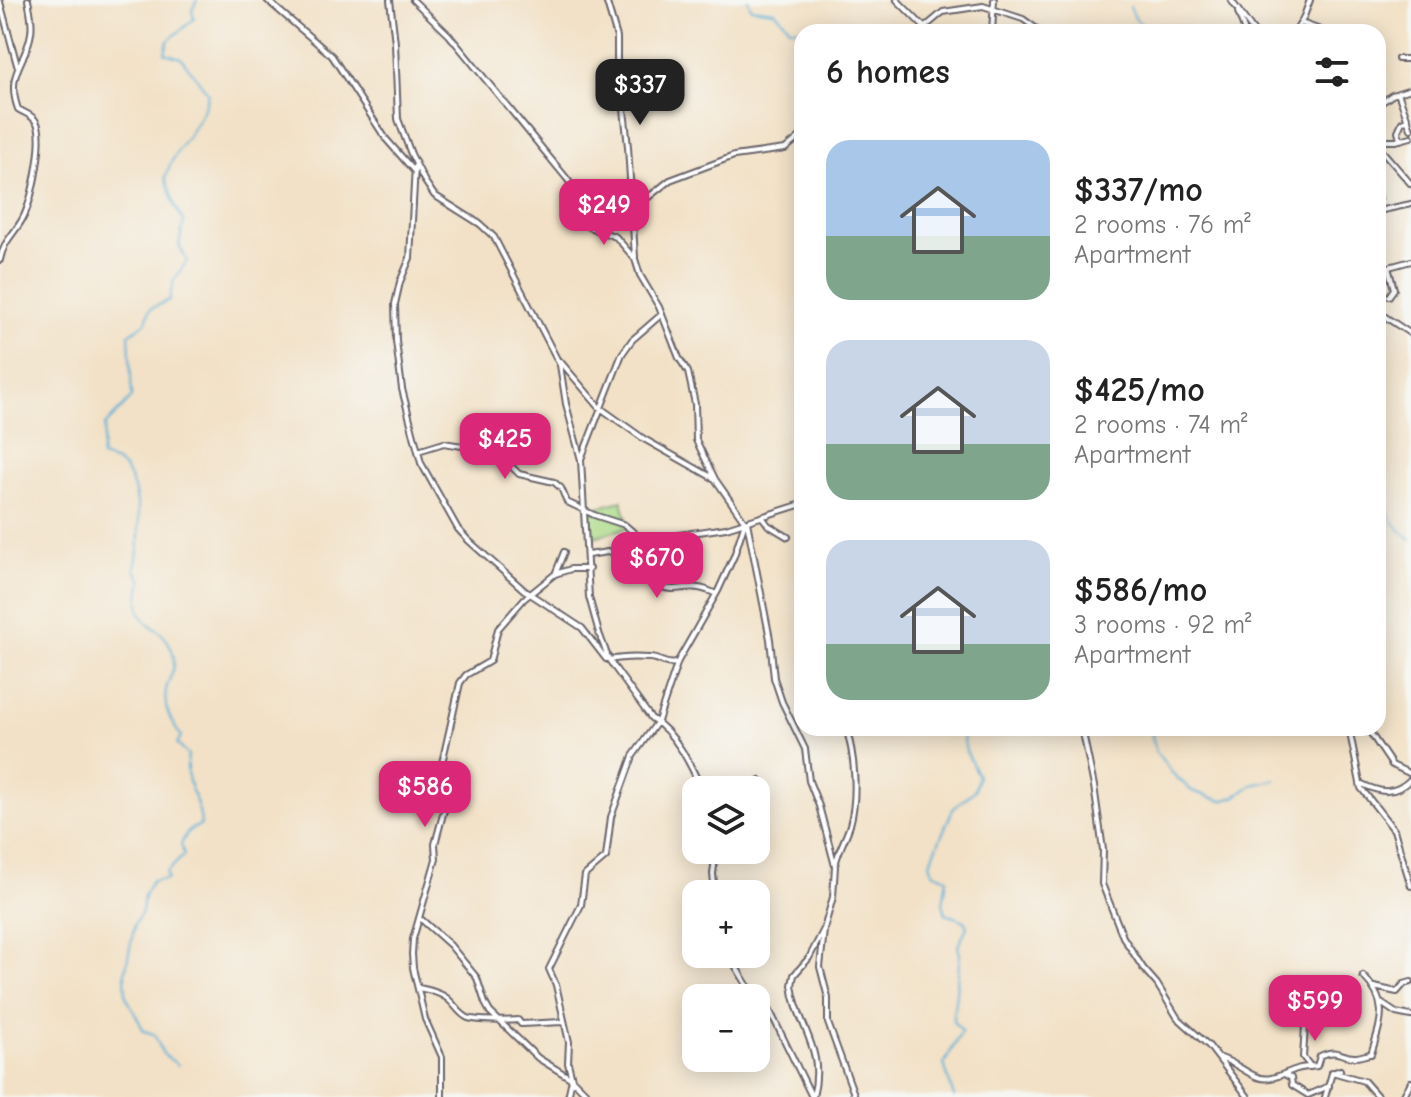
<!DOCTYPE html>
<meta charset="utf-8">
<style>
body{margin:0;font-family:"Comic Neue",sans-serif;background:#f6f6f6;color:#222;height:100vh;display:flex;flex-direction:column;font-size:30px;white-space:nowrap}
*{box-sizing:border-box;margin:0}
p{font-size:26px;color:#767676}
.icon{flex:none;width:44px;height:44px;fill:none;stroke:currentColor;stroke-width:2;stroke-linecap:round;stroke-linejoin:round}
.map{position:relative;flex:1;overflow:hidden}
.details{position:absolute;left:794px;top:24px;width:592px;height:712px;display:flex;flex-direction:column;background:#fff;border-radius:24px;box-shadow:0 4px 20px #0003}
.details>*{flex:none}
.fabs{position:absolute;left:682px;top:776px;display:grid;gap:16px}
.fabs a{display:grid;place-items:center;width:88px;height:88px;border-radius:16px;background:#fff;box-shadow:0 4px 20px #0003;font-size:40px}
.price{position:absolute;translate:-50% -68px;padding:0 18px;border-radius:16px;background:#db2777;color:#fff;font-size:26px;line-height:52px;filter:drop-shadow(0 2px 4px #0008)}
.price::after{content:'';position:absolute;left:50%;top:48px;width:24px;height:18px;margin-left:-12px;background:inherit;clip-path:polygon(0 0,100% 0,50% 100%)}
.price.current{background:#222;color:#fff}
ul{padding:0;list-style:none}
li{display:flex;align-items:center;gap:24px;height:200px;padding:0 32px}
li span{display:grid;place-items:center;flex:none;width:224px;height:160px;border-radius:24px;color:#555}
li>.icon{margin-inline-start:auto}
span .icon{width:96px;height:96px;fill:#fffc;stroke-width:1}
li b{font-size:34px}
h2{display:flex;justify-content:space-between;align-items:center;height:96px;padding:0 32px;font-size:34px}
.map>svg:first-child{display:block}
</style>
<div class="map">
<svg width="1411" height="1097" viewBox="0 0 1411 1097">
<rect width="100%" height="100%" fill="#f6f6f2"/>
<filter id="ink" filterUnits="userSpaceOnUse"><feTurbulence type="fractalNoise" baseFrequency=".0125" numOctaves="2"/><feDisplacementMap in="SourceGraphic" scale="16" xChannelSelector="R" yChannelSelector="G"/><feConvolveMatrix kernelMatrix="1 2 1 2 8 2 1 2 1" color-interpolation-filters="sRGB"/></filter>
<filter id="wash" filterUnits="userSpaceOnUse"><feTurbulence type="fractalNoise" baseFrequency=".006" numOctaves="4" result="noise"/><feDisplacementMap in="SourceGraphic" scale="32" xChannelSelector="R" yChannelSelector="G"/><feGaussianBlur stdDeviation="1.8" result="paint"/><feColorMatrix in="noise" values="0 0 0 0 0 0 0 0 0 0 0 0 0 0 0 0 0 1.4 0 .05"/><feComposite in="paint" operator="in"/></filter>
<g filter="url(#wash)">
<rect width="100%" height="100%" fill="#f2e1c6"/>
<path fill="#abdb88" stroke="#667e62" stroke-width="2" d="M622,501L629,527L594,537L587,510Z"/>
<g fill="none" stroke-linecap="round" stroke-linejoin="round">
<path stroke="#5baed7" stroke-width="2" d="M748,0L751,8L775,11L791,29L813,27L816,32
M1130,7L1135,18L1149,32
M1378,468C1388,501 1379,516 1411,539
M1150,728L1156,752L1173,774L1192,791L1222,801L1235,797L1252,785L1275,780
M178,1065L163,1054L154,1034L144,1031L126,996L125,973L135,923L142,912L144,895L152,881L168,879L166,873L184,855L181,844L189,830L201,825C200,797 183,787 188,755L177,744L181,736C171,723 163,707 166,690C169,676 177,669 173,654C164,617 128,635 142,581L135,569C141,543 143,482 119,464C115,460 106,459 101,457L105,426L132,397L129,334L146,322L150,309L169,300L174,280L187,261L179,245L184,221C173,208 172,193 165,178C174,147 204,124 208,93L181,58L165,53L168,41L194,19L192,10L197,0
M954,1097L944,1064L962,1031L953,1021L960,954L958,946L967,927L965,921L946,914L943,904L947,878L933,872L930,863L953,809L975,790L978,776L966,751L961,728"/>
</g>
</g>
<g filter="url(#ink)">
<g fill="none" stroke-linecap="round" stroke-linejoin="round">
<defs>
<path id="minor" d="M267,0L332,56L386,139L415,172
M390,0L395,43L398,119L411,154L424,180L434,195L480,224L494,237L560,365L566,404L581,460L589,597L599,633L609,660L651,718C675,732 691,765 702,790
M413,0L449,35L568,180L578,195L589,227L616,237L635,259L640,275L659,307L679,358L688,372L695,404L696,440L715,479L745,522L734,556L718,591L678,661L658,721L633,756L611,817L606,857L585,875L581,905L549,969L556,985L569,1042L568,1063L572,1079L568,1097
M606,0L617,37V81L624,109L628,147L635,257
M897,0L929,32
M1231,0L1254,32
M0,2L17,65
M1238,12L1245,32
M1301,23L1326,32
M925,27L943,12L983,6L1023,19L1041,32
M992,32L994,0
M1295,32L1303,19L1310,0
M1398,59H1411
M1398,93L1411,129
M1378,105L1392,95L1411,89
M1400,140L1398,131L1402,122L1408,119
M1378,141H1396L1411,137
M1378,146L1411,184
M415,166L410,258L400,282L395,304L396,341L402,389L421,463L458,529L468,540L524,590L582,628L606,659
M1378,194L1379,198
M1378,211L1411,204
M598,228L631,211L670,180L734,156L785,149L802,135
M0,260C4,239 16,233 24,216C32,199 45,140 37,123C33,115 26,114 18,109C5,73 27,62 31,33C33,22 30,11 28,0
M1388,267L1394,289L1389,296
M1378,270L1411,261
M1378,312L1411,334
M560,361L599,407L644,439L713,478
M418,451L444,443L480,449L506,461L519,474L554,482L561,488L567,502L594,515L625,525L647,544L659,570L662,587C679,594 690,580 716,594
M581,459L622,354L632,340L662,314
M763,518L768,525L788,537
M747,522L770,639L774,678L782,702L805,749L809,781L819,806L835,866L833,897L824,929L809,958L794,975L792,985C797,1027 826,1048 813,1097
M588,555L634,548L678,535L726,528L802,504
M556,572L564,552
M609,660C622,657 637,657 650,658C660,658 665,666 676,663
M1082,728L1094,786L1103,850L1102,884L1123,937L1143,968L1157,984L1177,1017L1209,1046L1248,1097
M1349,728L1361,788L1394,830L1411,886
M1367,728L1392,765L1411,774
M1360,783C1380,793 1394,796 1411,779
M754,790L760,780
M836,862C839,849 846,838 850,825C858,797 855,756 846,728
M715,894L713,874L716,850
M422,920L450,945L477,978L485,1003L490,1012L538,1058L572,1079L590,1097
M824,930L820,967L828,998V1023L855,1097
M728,954L747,985L769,1009L812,1097
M1374,987L1397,992L1404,984L1411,982
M419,988C429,990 442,993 449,1000C456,1006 459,1014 468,1018C476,1021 509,1021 518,1020L521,1024L563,1022
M1381,1003L1396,1013L1411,1016
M1305,1026L1303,1057L1311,1067
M1218,1057C1232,1061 1241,1069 1253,1075C1269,1084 1283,1073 1297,1069C1303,1067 1311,1067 1317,1066L1320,1056C1339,1047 1341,1058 1356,1057C1361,1057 1366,1054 1371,1054C1381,1022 1390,1003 1363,976
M1332,1072L1364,1081L1378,1097
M1286,1075L1291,1078L1292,1085L1308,1095L1329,1086
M442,1097V1057L425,1019L413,968L412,954L413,939L436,859L435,844L446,803L442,763L460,683L466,675L490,661L498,629L524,599L555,574L571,569H589
M1325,1097L1332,1073L1340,1070
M1403,1097L1411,1082"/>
</defs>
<use href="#minor" stroke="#6b656c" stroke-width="8"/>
<use href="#minor" stroke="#fff" stroke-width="4"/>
</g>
</g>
</svg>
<div class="fabs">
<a><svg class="icon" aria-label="layers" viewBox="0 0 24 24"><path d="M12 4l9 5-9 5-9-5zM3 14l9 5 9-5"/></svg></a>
<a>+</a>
<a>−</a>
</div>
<b class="price current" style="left:640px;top:127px">$337</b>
<b class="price" style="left:604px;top:247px">$249</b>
<b class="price" style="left:505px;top:481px">$425</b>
<b class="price" style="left:657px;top:600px">$670</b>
<b class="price" style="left:425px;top:829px">$586</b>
<b class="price" style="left:1315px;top:1043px">$599</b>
<section class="details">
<h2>6 homes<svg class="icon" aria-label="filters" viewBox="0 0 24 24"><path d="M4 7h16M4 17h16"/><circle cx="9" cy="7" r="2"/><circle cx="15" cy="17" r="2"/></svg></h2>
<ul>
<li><span style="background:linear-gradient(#a9c7e8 60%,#7fa58c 0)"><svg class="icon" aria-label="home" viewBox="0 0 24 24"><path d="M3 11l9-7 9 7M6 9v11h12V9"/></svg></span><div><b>$337/mo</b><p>2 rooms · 76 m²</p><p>Apartment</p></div></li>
<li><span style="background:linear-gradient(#c9d6e8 65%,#7fa58c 0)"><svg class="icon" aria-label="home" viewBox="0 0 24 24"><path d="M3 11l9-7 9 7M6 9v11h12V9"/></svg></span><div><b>$425/mo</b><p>2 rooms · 74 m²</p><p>Apartment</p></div></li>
<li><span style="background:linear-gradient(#c9d6e8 65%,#7fa58c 0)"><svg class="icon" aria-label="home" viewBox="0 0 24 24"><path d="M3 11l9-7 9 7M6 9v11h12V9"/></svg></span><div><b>$586/mo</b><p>3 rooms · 92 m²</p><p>Apartment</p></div></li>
</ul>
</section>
</div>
